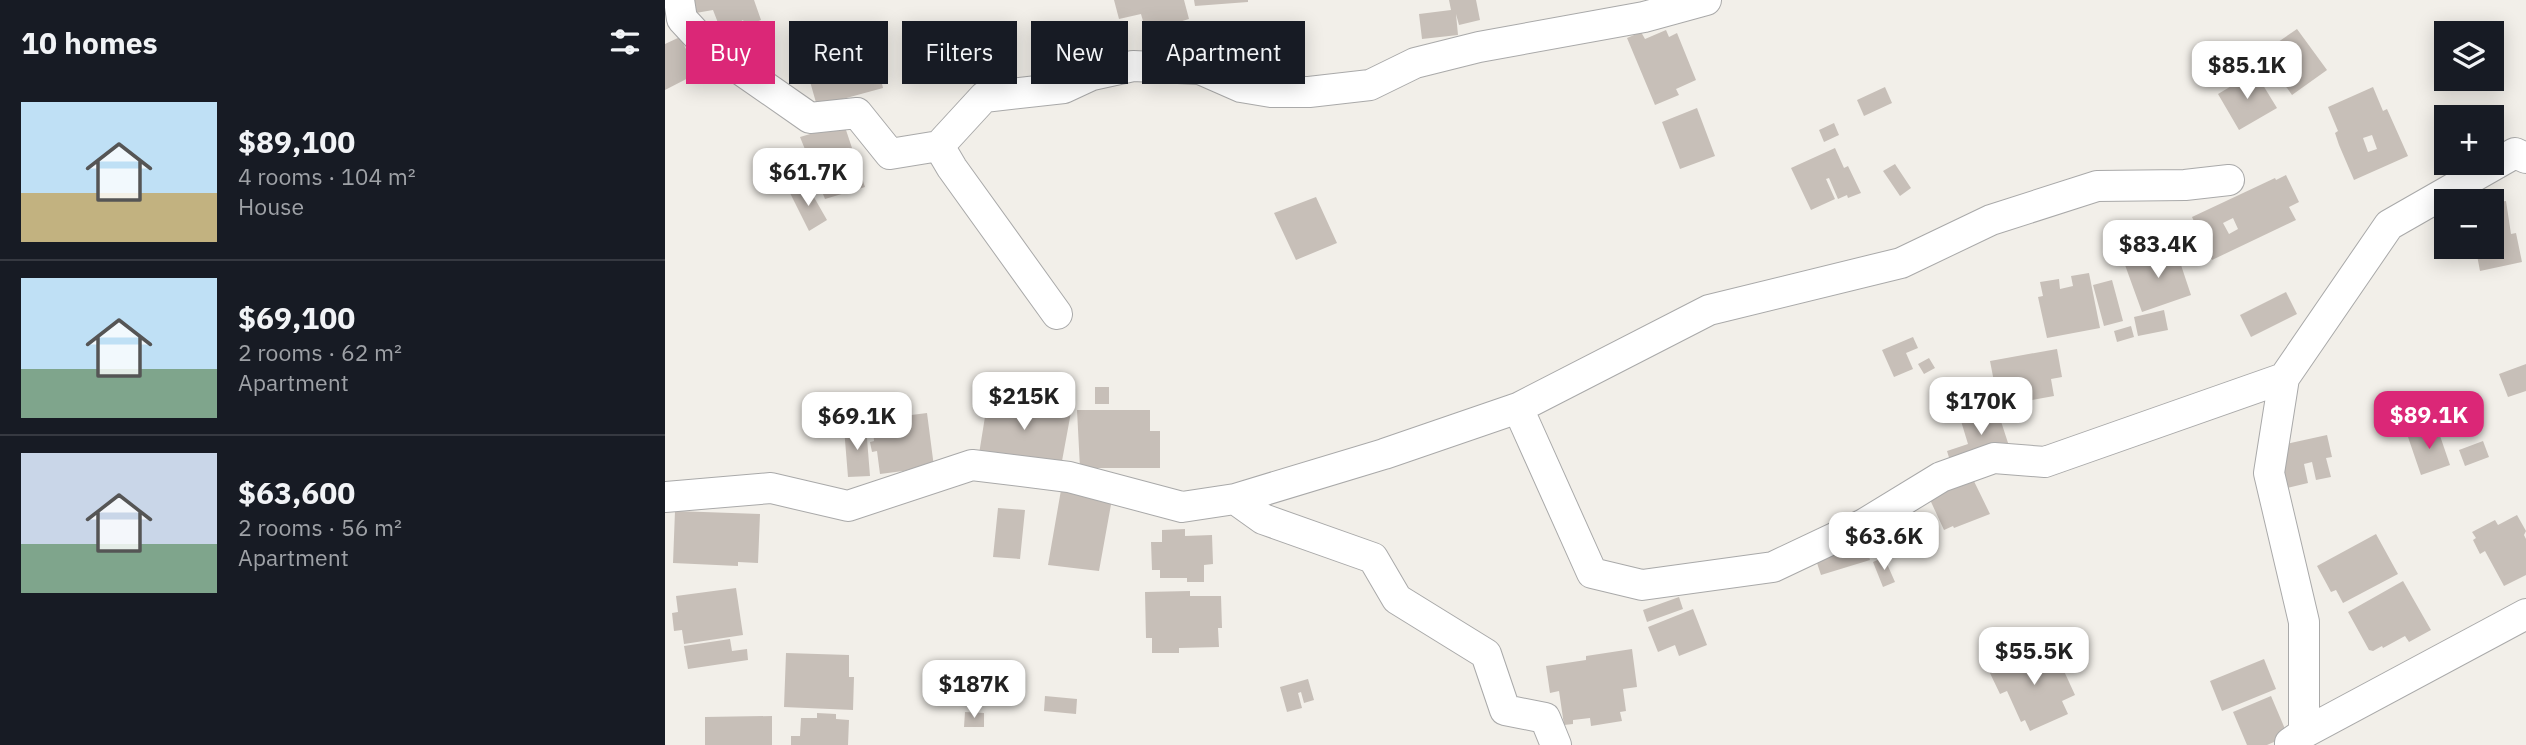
<!DOCTYPE html>
<meta charset="utf-8">
<style>
body{margin:0;font-family:"IBM Plex Sans",sans-serif;background:#242831;color:#f1f3f6;height:100vh;display:flex;flex-direction:column;font-size:26px;white-space:nowrap}
*{box-sizing:border-box;margin:0}
p{font-size:23px;color:#9ea1a6}
.icon{flex:none;width:38px;height:38px;fill:none;stroke:currentColor;stroke-width:2;stroke-linecap:round;stroke-linejoin:round}
.map{position:relative;flex:1;overflow:hidden}
.drawer{display:flex;flex-direction:column;background:#171b24;width:665px}
.drawer>*{flex:none}
.top-card{position:absolute;left:21px;top:21px;width:665px;height:63px;display:flex;gap:14px}
.buttons{position:absolute;left:1769px;top:21px;display:grid;gap:14px}
.buttons a{display:grid;place-items:center;width:70px;height:70px;border-radius:0px;background:#171b24;box-shadow:0 4px 18px #0003;font-size:35px}
.price{position:absolute;translate:-50% -60px;padding:0 16px;border-radius:14px;background:#fff;color:#222;font-size:23px;line-height:46px;filter:drop-shadow(0 2px 4px #0008)}
.price::after{content:'';position:absolute;left:50%;top:42px;width:21px;height:16px;margin-left:-10px;background:inherit;clip-path:polygon(0 0,100% 0,50% 100%)}
.price.current{background:#db2777;color:#fff}
ul{padding:0;list-style:none}
li{display:flex;align-items:center;gap:21px;height:175px;padding:0 21px}
li+li{border-top:2px solid #363941}
li span{display:grid;place-items:center;flex:none;width:196px;height:140px;border-radius:0px;color:#555}
li>.icon{margin-inline-start:auto}
span .icon{width:84px;height:84px;fill:#fffc;stroke-width:1}
li b{font-size:30px}
h2{display:flex;justify-content:space-between;align-items:center;height:84px;padding:0 21px;font-size:30px}
.chip{padding:0 24px;border-radius:0px;background:#171b24;box-shadow:0 4px 18px #0003;font-size:24px;line-height:63px}
.chip.current{background:#db2777;color:#fff}
main{display:flex;flex:1;min-height:0}
.map>svg:first-child{display:block}
</style>
<main>
<section class="drawer">
<h2>10 homes<svg class="icon" aria-label="filters" viewBox="0 0 24 24"><path d="M4 7h16M4 17h16"/><circle cx="9" cy="7" r="2"/><circle cx="15" cy="17" r="2"/></svg></h2>
<ul>
<li><span style="background:linear-gradient(#bfe0f5 65%,#c2b280 0)"><svg class="icon" aria-label="home" viewBox="0 0 24 24"><path d="M3 11l9-7 9 7M6 9v11h12V9"/></svg></span><div><b>$89,100</b><p>4 rooms · 104 m²</p><p>House</p></div></li>
<li><span style="background:linear-gradient(#bfe0f5 65%,#7fa58c 0)"><svg class="icon" aria-label="home" viewBox="0 0 24 24"><path d="M3 11l9-7 9 7M6 9v11h12V9"/></svg></span><div><b>$69,100</b><p>2 rooms · 62 m²</p><p>Apartment</p></div></li>
<li><span style="background:linear-gradient(#c9d6e8 65%,#7fa58c 0)"><svg class="icon" aria-label="home" viewBox="0 0 24 24"><path d="M3 11l9-7 9 7M6 9v11h12V9"/></svg></span><div><b>$63,600</b><p>2 rooms · 56 m²</p><p>Apartment</p></div></li>
</ul>
</section>
<div class="map">
<svg width="1861" height="745" viewBox="0 0 1861 745">
<rect width="100%" height="100%" fill="#f2efe9"/>
<path fill="#c7bfb8" fill-rule="evenodd" d="M20,0H89L96,20L81,26L78,20L75,22L80,34L67,40L62,27L55,28L48,10L25,14Z
M449,0H519L524,19L481,32L476,14L454,19Z
M529,0H583V2L530,6Z
M784,0H811L815,20L794,25L791,14L793,35L757,39L754,14L786,10Z
M1632,29L1662,70L1627,95L1597,53Z
M1001,30L1004,37L1012,33L1031,80L1011,89L1014,95L990,105L962,38L976,32L980,39Z
M15,37L33,73L0,90V44Z
M211,42L218,70L214,71L218,88L152,106L140,64L156,59V55Z
M1590,72L1612,108L1574,130L1553,94Z
M1220,87L1227,103L1199,116L1192,100Z
M1708,87L1718,111L1722,109L1743,156L1689,180L1674,145L1670,133L1673,131L1663,107ZM1707,135L1712,149L1703,152L1698,138Z
M1032,108L1050,156L1015,169L997,122Z
M1169,123L1174,135L1159,142L1154,130Z
M179,124L200,187L160,199L135,137Z
M1170,148L1179,168L1183,166L1196,193L1183,198L1182,195L1173,199L1164,178L1161,179L1170,199L1146,210L1126,168Z
M1230,164L1246,188L1235,196L1218,171Z
M1621,175L1634,202L1624,207L1631,220L1547,260L1527,217L1610,178L1611,180ZM1568,218L1573,229L1564,234L1558,223Z
M142,185L162,220L144,231L125,193Z
M1824,192L1826,201H1797L1796,198Z
M651,197L672,243L631,260L609,213Z
M1841,201L1846,234L1851,233L1857,262L1815,271L1811,250L1807,251V247H1827V203Z
M1510,247L1526,295L1477,312L1460,265Z
M1424,273L1435,328L1382,338L1373,297L1378,296L1375,282L1394,279L1395,289L1408,286L1406,276Z
M1447,280L1458,321L1439,326L1428,285Z
M1621,292L1632,314L1586,337L1575,315Z
M1499,310L1503,330L1473,336L1469,317Z
M1466,326L1469,337L1452,342L1449,331Z
M1248,337L1253,348L1241,353L1248,369L1229,377L1217,350Z
M1392,349L1397,377L1386,379L1389,396L1340,405L1337,391L1331,392L1325,361Z
M1264,358L1270,368L1259,374L1253,364Z
M1861,364V391L1843,397L1834,374Z
M430,387H444V404H430Z
M323,398L360,404L359,409L367,411L368,406L406,412L397,461L378,458L377,464L314,454Z
M1332,409L1344,446L1286,464L1282,451L1303,444L1296,421Z
M412,410H485V431H495V468H415Z
M262,413L269,467L215,474L212,451L207,452L205,442L209,441L207,420Z
M201,426L205,476L183,477L179,428Z
M1772,427L1785,465L1756,475L1743,437Z
M1662,435L1667,457L1661,458L1666,477L1651,480L1647,462L1639,464L1643,483L1618,489L1612,446Z
M1818,441L1824,457L1800,466L1794,450Z
M1305,473L1325,514L1289,528L1288,526L1279,530L1261,491Z
M396,490L447,499L434,571L383,565Z
M333,508L360,510L355,559L328,557Z
M10,511L95,514L93,563L73,562V566L8,563Z
M1852,515L1861,531L1859,535L1861,539V575L1839,586L1820,551L1815,554L1808,540L1811,538L1807,532L1830,520L1833,525Z
M520,529V536L547,535L548,564L539,565V582H522V578H495V570H487L486,542H497V530Z
M1711,534L1733,574L1678,603L1671,590L1666,592L1652,566Z
M1199,539L1205,560L1156,575L1149,554Z
M1219,557L1230,582L1218,587L1208,562Z
M1738,581L1766,630L1744,642L1740,636L1718,648L1717,646L1708,651L1704,650L1683,612Z
M71,588L78,635L19,644L17,630L9,631L7,613L13,612L11,596Z
M525,591V596H556L557,628H553L554,647L514,648V653H487V638H481L480,592Z
M1014,597L1018,609L982,622L978,610Z
M1028,609L1042,645L1014,656L1010,645L993,652L983,627Z
M65,639L67,651L82,649L83,660L23,669L19,646Z
M1374,646L1382,663L1393,658L1410,695L1397,701L1403,714L1365,731L1360,720L1356,722L1342,691L1335,694L1323,669Z
M967,649L972,687L958,689L961,711L955,712L957,721L926,726L925,718L908,720V724L899,725L894,691L885,693L881,666L921,660V656Z
M121,653L184,655V677H189L188,710L119,707Z
M1599,659L1611,689L1557,711L1545,681Z
M643,679L649,700L639,703L636,692L633,693L637,708L622,712L615,687Z
M380,696L412,699L411,714L379,711Z
M1606,696L1623,736L1602,745H1582L1568,712Z
M300,712L319,713V727H299Z
M152,713L171,714V719L184,720L183,745H126V736H135L136,718H152Z
M107,716V745H40V717Z"/>
<g fill="none" stroke-linecap="round" stroke-linejoin="round">
<defs>
<path id="minor" d="M14,0L17,19L43,47L145,118L192,113L225,154L274,146L287,168L392,314
M274,146L319,97L399,88L427,75L468,66L535,69L576,87L606,92H644L705,85L750,63L814,47L979,17L1041,0
M853,408L927,573L977,585L1108,567L1199,524L1276,477L1329,458L1380,462L1619,378
M0,497L106,488L183,506L307,465L404,477L517,507L570,499L598,519L708,558L732,599L821,654L840,710L880,718L891,745
M570,499L719,454L853,408L1044,310L1236,263L1326,220L1432,186L1520,185L1564,180
M1639,733V622L1604,473L1619,378L1724,225L1850,153L1861,158
M1625,743L1639,733L1861,614"/>
</defs>
<use href="#minor" stroke="#a9a9a9" stroke-width="32"/>
<use href="#minor" stroke="#fff" stroke-width="30"/>
</g>
</svg>
<div class="buttons">
<a><svg class="icon" aria-label="layers" viewBox="0 0 24 24"><path d="M12 4l9 5-9 5-9-5zM3 14l9 5 9-5"/></svg></a>
<a>+</a>
<a>−</a>
</div>
<b class="price" style="left:1582px;top:101px">$85.1K</b>
<b class="price" style="left:143px;top:208px">$61.7K</b>
<b class="price" style="left:1493px;top:280px">$83.4K</b>
<b class="price" style="left:359px;top:432px">$215K</b>
<b class="price" style="left:1316px;top:437px">$170K</b>
<b class="price current" style="left:1764px;top:451px">$89.1K</b>
<b class="price" style="left:192px;top:452px">$69.1K</b>
<b class="price" style="left:1219px;top:572px">$63.6K</b>
<b class="price" style="left:1369px;top:687px">$55.5K</b>
<b class="price" style="left:309px;top:720px">$187K</b>
<div class="top-card">
<a class="chip current">Buy</a>
<a class="chip">Rent</a>
<a class="chip">Filters</a>
<a class="chip">New</a>
<a class="chip">Apartment</a>
</div>
</div>
</main>
